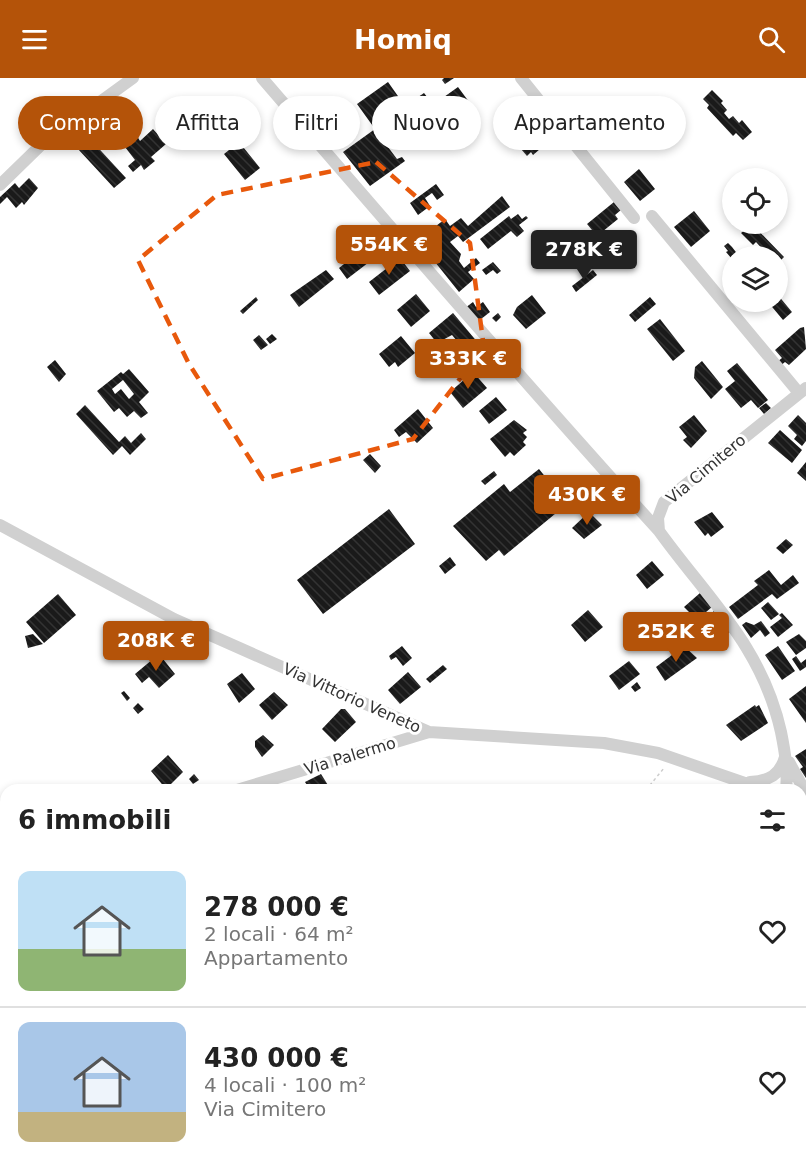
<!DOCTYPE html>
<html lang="it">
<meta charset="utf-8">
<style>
body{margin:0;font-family:"DejaVu Sans",sans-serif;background:#f2f2f2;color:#222;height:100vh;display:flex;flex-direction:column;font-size:22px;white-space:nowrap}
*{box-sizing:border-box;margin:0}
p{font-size:20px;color:#767676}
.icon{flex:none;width:33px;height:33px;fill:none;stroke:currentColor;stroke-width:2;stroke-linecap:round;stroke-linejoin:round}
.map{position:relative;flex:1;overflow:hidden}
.side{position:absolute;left:0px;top:706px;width:807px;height:386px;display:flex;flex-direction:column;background:#fff;border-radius:18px 18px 0 0;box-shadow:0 3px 9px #0003}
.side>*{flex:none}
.guide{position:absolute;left:18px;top:18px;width:771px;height:54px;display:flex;gap:12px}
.buttons{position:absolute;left:722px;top:90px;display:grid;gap:12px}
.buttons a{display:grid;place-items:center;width:66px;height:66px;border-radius:50%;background:#fff;box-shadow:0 3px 9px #0003;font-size:30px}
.price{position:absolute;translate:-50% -51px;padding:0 14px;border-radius:6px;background:#b45309;color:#fff;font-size:20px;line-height:39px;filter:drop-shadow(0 2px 3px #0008)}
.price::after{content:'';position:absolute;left:50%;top:36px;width:18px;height:14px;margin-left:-9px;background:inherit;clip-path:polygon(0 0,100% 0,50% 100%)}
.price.current{background:#222;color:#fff}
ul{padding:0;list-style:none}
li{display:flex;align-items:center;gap:18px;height:150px;padding:0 18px}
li+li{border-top:2px solid #e0e0e0}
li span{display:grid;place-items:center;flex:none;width:168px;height:120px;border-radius:12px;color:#555}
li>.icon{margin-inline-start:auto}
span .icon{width:72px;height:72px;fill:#fffc;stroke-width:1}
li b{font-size:26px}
h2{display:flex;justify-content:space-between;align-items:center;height:72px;padding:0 18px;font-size:26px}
.pill{padding:0 21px;border-radius:27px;background:#fff;box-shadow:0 3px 9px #0003;font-size:21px;line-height:54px}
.pill.current{background:#b45309;color:#fff}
header{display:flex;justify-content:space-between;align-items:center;height:78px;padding:0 18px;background:#b45309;color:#fff;font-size:27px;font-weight:700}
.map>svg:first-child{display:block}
</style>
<header><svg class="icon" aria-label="menu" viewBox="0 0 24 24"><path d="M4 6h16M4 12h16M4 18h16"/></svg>Homiq<svg class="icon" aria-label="search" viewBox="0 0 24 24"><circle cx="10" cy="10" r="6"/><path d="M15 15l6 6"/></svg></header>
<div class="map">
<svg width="806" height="1091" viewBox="0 0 806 1091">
<defs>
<pattern id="building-back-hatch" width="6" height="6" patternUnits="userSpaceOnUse" patternTransform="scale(1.5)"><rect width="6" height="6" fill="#1a1a1a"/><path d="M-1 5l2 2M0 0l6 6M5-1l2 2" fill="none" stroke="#333"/></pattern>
</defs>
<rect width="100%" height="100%" fill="#fff"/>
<path fill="url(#building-back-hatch)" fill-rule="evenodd" d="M444,0H454L445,6L442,2Z
M388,4L405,28L424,15L435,29L405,50L408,54L388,69L397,81L402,79L405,83L370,108L343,74L375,51L357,26Z
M458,9L475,32L461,42L444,19Z
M712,12L723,23L721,25L727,32L724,35L729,41L733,38L739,45L742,42L752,54L743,62L736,55L733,58L707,30L709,27L703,21Z
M78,48L126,100L114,110L66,58Z
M544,49L554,59L533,77L531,74L527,78L521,71L524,68L520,65Z
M153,51L166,66L151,79L155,83L144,92L141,87L133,94L128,88L135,82L125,69L137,58L140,63Z
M239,64L260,90L245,102L224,76Z
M639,91L655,111L640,123L624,104Z
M29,100L38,110L24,127L22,124L16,130L7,119L0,126V119L15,105L19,110Z
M436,106L444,117L437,122L432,115L425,120L430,128L418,137L410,125Z
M502,118L510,129L463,164L458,158L450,164L461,176L459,183L464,190L476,180L480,185L468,194L474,201L459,214L423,169L441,155L436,148L445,141L450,148L461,140L468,148Z
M614,124L621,132L615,137L618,141L597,158L587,146Z
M694,133L710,153L691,169L674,149Z
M518,136L522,141L526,138L528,140L519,147L524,153L517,159L511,153L488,171L480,161L509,138L511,141Z
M752,146L784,179L777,186V178H763L766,175L756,164L753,167L741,155Z
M581,156L588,165L580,171L570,159L572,158L575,161Z
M728,165L732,169L739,178H732V181L726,174L728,173L724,168Z
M368,167L377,178L347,201L339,190Z
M400,180L410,193L379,217L369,204Z
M493,184L501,193L497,196L493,192L486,197L482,192Z
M326,192L334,201L299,229L290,217Z
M593,192L597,197L576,214L572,208Z
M416,216L430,233L411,249L397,232Z
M777,216L792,234L783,242L768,224H777Z
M532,217L546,235L526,251L513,237L517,229Z
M256,219L258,222L243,236L240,233Z
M650,219L656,226L635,244L629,237Z
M473,224L476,229L483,224L490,234L476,245L465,230Z
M453,235L484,272L473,282L452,257L437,265L429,255Z
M498,235L501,239L496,244L492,240Z
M660,241L685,273L673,283L647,251Z
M804,249L806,271L789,287L785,284L780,288L777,284L782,280L775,272L800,250Z
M272,256L277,261L270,266L266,261Z
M259,257L268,267L261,272L253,262Z
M401,258L415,275L398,289L395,284L389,289L379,276Z
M55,282L66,296L59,304L47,289Z
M702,283L723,309L711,321L694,300L695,289Z
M737,285L768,322L758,330L751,322L741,330L725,311L735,303L727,293Z
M129,291L149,314L139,324L148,335L141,340L134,333L127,339L119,330L114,334L97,313L121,294L123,296ZM123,302L134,316L129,321L121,311L115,316L112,311Z
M473,294L487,310L463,330L450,314Z
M496,319L507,332L489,346L479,333Z
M766,325L771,330L764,336L759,330Z
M85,327L119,364L125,358L131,365L141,355L146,361L130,377L122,368L113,377L76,336Z
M418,331L433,350L417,365L406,354L399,359L394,352Z
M694,337L707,353L691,370L683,362L687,359L679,349Z
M798,337L806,345V363L802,368L794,361L797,357L788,348Z
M514,342L527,352L523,355L527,359L523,364L526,367L514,378L510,374L505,379L490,361Z
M780,352L802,372L792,385L768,365Z
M370,376L381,388L375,395L363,382Z
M806,384V403L797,395Z
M539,391L567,426L504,478L499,472L486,483L453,448L504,406L510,414Z
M494,393L497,397L485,407L481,403Z
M389,431L415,466L323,536L297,502Z
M589,434L602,447L584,461L572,450Z
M712,434L724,449L711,459L708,455L705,458L694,444Z
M786,461L793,467L783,476L776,470Z
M450,479L456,487L445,496L439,488Z
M652,483L664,497L647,511L636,497Z
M769,492L781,507L793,497L799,505L777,521L772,516L738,541L729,529L758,507L754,503Z
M700,515L712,529L688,549L684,544L692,537L684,529Z
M58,516L76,537L44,565L26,544Z
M768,524L779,536L771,542L761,530Z
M588,532L603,549L585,564L571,547Z
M714,533L731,553L706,573L699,565L709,558L700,544Z
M782,535L793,547L778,559L770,549L782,540L779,537Z
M761,543L770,555L765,559L760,552L751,560L742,547L746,544L754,547Z
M33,556L43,566L28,570L25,558Z
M799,556L806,563V570L796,577L786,564Z
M402,568L412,580L403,588L396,579L391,582L389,578Z
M684,568L697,580L665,603L656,589Z
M778,568L795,593L782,602L765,577Z
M159,576L175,596L159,610L149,599L142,605L135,596Z
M796,578L801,585L806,581V589L800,593L792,581Z
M629,583L640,596L619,612L609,598Z
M443,587L447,591L430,605L426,601Z
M408,594L421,609L400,626L388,612Z
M242,595L255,611L239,625L227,606Z
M637,604L641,610L635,614L631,609Z
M806,608V645L789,621Z
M124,613L130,620L127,623L121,615Z
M274,614L288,627L272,642L259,627Z
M138,625L144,631L138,636L133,630Z
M755,627L756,629L759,627L768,645L741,663L726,647Z
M341,631H345L356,644L335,664L322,651Z
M263,657L274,667L262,679L255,669V663Z
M806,671V700L800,691L803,689L795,678Z
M168,677L183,694L166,711L151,693Z
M194,696L199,702L193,706L189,701Z
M321,696L331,712H310L305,704Z
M803,1073L806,1075V1091H796L798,1086H801Z"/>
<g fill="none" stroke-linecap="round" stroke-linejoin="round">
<path stroke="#cdcdcd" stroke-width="1.5" stroke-dasharray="3 3" stroke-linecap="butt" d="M646,712L664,690"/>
<path stroke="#d0d0d0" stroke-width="12" d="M262,0C393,152 524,304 659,453
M521,0L634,140
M0,107L42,66L133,0
M652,138L799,315
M0,447L174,541L429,654L604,665L658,675L765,712
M789,684L806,715
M750,704C769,703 780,697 785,679
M237,712L429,654
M786,712C788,692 785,674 781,654C762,568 708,521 659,453L658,440L664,424L806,310
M801,727L806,729
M0,750L6,749"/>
</g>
<path fill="none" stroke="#e8590c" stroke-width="4.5" stroke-dasharray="12 8" stroke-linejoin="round" d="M376,84L470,165L484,270L413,361L263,401L189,286L138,182L217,117Z"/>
<g text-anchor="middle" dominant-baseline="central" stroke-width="6" stroke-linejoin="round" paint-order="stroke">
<g font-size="16" fill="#333" stroke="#fff">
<text transform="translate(706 391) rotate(-40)">Via Cimitero</text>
<text transform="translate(352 620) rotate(24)">Via Vittorio Veneto</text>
<text transform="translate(350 678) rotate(-17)">Via Palermo</text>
</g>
</g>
</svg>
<div class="buttons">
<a><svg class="icon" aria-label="locate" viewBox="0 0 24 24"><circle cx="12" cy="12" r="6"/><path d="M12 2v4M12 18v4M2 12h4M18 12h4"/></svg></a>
<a><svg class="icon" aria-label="layers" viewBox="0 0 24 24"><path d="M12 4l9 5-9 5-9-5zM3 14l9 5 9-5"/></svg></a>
</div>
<b class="price" style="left:389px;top:198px">554K €</b>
<b class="price current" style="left:584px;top:203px">278K €</b>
<b class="price" style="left:468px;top:312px">333K €</b>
<b class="price" style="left:587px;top:448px">430K €</b>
<b class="price" style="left:676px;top:585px">252K €</b>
<b class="price" style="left:156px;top:594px">208K €</b>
<div class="guide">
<a class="pill current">Compra</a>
<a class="pill">Affitta</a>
<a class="pill">Filtri</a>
<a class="pill">Nuovo</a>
<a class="pill">Appartamento</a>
</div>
<section class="side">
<h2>6 immobili<svg class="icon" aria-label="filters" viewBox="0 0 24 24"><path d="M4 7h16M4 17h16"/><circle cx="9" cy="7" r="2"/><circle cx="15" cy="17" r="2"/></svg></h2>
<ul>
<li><span style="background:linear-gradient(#bfe0f5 65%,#8fb573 0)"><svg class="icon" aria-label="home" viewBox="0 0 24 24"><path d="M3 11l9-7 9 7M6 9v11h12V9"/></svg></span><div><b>278 000 €</b><p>2 locali · 64 m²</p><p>Appartamento</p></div><svg class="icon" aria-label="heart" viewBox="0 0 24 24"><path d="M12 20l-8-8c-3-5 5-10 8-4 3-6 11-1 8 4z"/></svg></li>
<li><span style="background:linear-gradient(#a9c7e8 75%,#c2b280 0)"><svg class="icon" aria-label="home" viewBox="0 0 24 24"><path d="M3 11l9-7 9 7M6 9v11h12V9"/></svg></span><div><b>430 000 €</b><p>4 locali · 100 m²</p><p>Via Cimitero</p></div><svg class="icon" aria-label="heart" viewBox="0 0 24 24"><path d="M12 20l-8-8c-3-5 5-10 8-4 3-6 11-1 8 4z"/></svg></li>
</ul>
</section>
</div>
